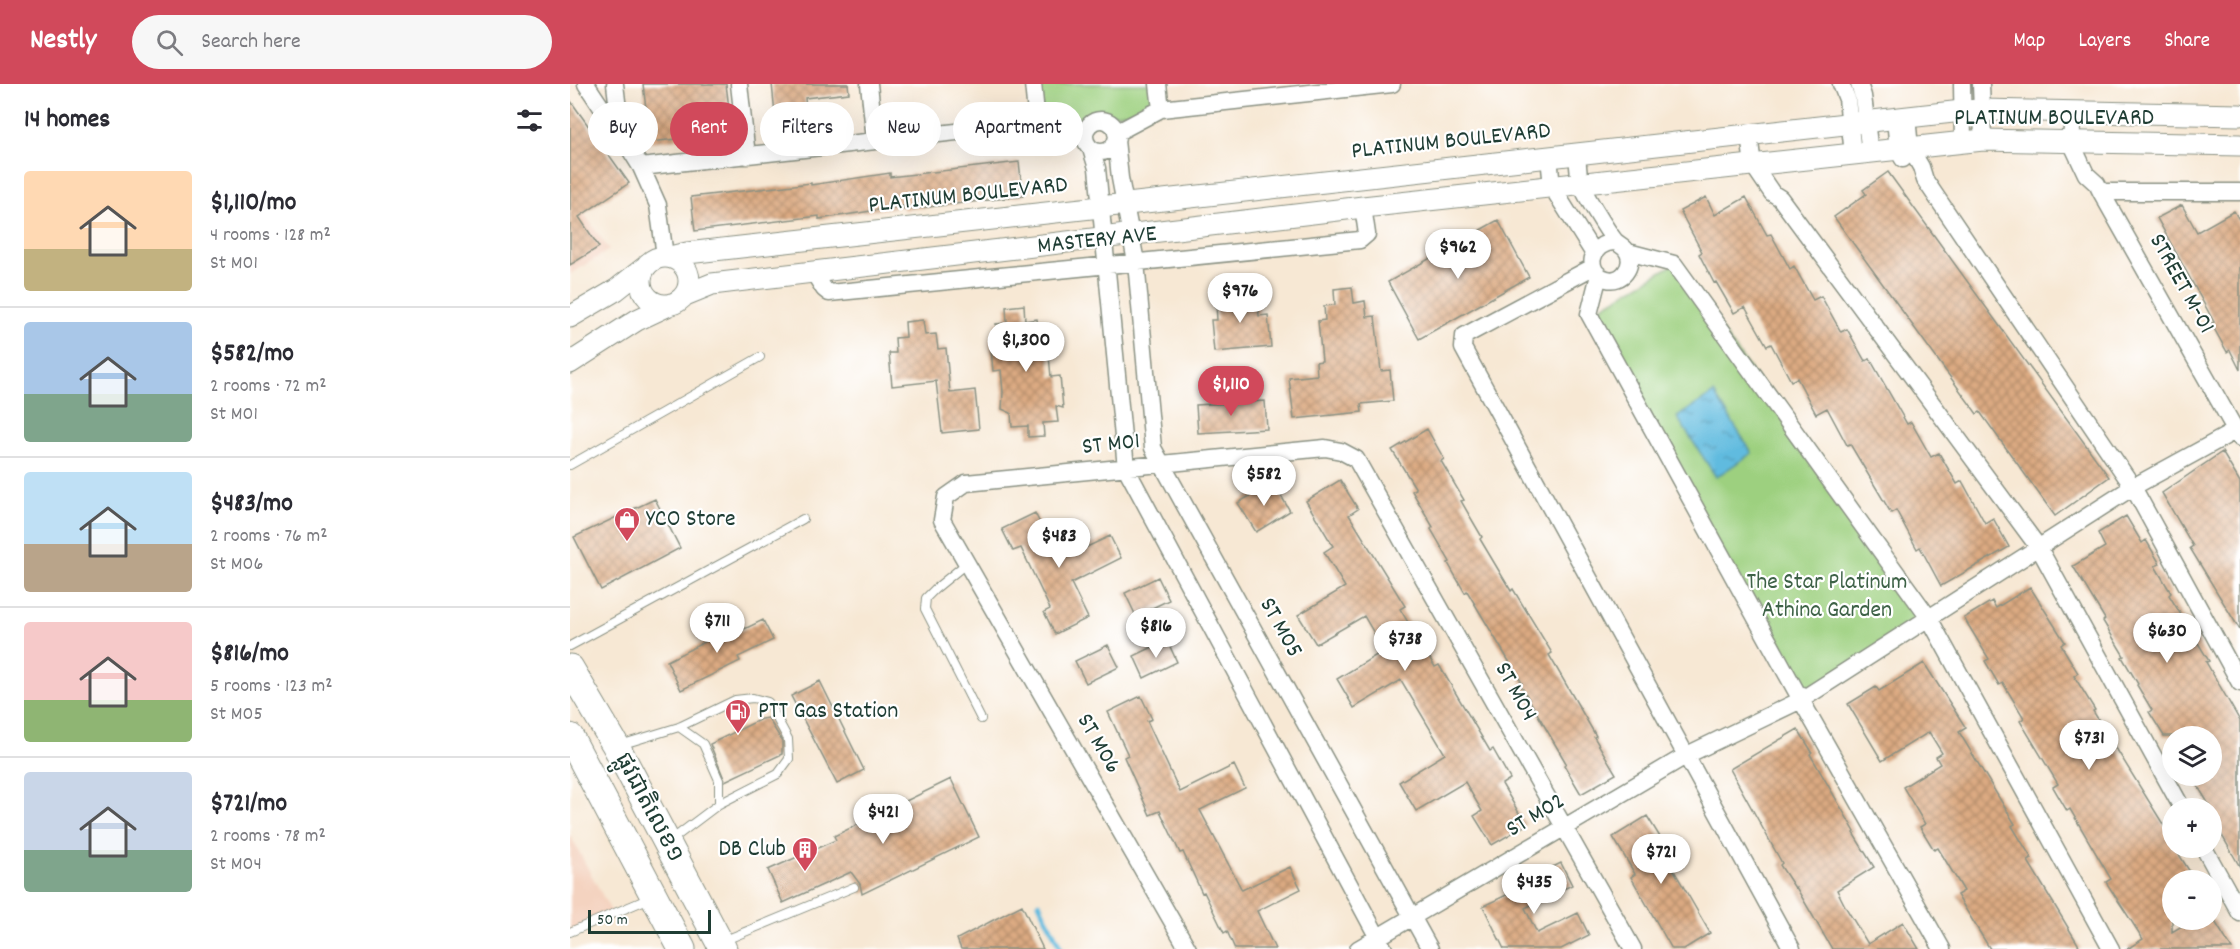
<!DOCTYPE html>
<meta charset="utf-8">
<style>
body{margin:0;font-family:Dekko,"Noto Sans Khmer",sans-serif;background:#f7f7f7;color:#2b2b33;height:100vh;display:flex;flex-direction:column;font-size:22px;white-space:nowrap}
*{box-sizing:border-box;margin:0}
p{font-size:20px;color:#7c7c81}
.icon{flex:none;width:33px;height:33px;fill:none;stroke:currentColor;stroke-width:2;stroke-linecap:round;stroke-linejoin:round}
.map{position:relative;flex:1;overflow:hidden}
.drawer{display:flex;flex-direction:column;background:#fff;width:570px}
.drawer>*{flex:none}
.top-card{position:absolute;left:18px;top:18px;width:570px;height:54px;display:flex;gap:12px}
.fabs{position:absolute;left:1592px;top:642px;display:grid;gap:12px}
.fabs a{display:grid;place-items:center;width:60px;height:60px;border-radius:50%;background:#fff;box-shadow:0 6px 24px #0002;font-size:30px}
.scale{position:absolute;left:18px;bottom:15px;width:123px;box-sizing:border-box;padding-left:6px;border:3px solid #1f3d34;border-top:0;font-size:16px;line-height:21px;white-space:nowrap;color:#1f3d34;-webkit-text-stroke:4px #fff;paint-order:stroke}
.price{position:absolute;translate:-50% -51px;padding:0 14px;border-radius:21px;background:#fff;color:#222;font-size:20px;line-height:39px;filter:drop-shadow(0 2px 3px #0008)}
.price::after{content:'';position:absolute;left:50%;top:36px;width:18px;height:14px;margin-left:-9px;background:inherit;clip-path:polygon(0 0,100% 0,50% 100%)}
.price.on{background:#d1495b;color:#fff}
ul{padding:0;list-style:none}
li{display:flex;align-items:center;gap:18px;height:150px;padding:0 24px}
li+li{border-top:2px solid #e1e1e2}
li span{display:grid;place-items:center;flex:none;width:168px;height:120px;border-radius:6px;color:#555}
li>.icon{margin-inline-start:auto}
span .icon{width:72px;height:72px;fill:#fffc;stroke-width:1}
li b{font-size:26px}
h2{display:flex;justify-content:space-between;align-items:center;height:72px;padding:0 24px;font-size:26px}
.tag{padding:0 21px;border-radius:27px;background:#fff;box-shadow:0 6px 24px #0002;font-size:21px;line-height:54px}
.tag.on{background:#d1495b;color:#fff}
header{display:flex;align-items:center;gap:36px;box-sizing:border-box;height:84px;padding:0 30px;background:#d1495b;color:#fff}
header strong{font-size:28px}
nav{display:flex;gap:33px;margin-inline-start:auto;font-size:21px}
.search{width:420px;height:54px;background:#f7f7f7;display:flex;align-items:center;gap:15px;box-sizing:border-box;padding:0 21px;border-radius:33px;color:#7c7c81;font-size:22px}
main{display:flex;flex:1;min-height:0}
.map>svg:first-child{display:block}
</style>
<header>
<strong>Nestly</strong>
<div class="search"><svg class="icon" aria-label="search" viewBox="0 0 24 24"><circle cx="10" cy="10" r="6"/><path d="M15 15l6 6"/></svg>Search here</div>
<nav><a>Map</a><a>Layers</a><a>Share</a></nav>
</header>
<main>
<section class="drawer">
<h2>14 homes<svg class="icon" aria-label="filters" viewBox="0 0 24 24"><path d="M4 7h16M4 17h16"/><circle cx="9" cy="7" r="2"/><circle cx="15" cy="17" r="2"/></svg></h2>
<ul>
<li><span style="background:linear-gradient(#ffd9b3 65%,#c2b280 0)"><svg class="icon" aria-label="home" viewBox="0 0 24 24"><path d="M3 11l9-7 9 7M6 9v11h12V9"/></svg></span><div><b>$1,110/mo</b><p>4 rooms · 128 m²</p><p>St M01</p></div></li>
<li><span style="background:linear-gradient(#a9c7e8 60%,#7fa58c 0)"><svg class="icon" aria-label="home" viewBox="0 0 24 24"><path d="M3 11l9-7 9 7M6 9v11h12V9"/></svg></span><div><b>$582/mo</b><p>2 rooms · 72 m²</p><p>St M01</p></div></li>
<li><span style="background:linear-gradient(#bfe0f5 60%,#b9a48a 0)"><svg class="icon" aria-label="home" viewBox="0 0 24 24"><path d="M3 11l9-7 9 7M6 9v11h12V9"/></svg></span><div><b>$483/mo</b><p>2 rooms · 76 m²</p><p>St M06</p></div></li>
<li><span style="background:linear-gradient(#f6c9c9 65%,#8fb573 0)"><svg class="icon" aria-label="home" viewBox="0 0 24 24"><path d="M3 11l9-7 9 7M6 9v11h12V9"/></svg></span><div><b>$816/mo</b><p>5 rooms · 123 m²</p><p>St M05</p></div></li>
<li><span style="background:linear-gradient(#c9d6e8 65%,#7fa58c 0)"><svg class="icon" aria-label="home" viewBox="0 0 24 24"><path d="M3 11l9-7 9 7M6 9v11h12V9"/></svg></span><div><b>$721/mo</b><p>2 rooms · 78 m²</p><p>St M04</p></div></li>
</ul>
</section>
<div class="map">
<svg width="1670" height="865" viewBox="0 0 1670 865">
<defs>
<pattern id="water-ripples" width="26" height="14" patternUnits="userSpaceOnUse" patternTransform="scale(1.5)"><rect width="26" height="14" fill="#61bbdf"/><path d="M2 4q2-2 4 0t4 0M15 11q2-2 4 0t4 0" fill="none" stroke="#4f99b6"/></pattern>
<pattern id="building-cross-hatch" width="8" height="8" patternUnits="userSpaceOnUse" patternTransform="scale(1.5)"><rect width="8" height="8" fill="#dcaa82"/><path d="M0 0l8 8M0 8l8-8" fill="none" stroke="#b28c6b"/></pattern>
</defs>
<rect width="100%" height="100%" fill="#fff"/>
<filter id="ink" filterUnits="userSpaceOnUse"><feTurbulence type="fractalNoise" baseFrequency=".0167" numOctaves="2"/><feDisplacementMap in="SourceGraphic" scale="12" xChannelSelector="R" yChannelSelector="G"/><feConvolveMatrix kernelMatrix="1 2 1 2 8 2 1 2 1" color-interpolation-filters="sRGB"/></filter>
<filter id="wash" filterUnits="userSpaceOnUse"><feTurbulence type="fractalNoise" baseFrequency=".008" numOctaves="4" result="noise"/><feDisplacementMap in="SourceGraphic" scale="24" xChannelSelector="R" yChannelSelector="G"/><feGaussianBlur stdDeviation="1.35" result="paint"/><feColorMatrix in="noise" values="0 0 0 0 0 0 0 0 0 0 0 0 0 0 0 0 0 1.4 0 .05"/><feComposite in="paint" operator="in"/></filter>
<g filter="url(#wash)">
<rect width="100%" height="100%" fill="#f7e8d4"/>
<path fill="#f4d3c0" d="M0,109L39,166L0,190Z
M0,751L43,831L0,852Z"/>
<path fill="#9dd07f" stroke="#5e865a" stroke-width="1.5" d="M463,0H587L589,25L467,39Z
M1104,180L1359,534L1231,616L1019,230Z"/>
<path fill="url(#water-ripples)" stroke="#407c8a" stroke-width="1.5" d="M1144,309L1182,369L1146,393L1107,333Z"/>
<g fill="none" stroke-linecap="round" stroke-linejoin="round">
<path stroke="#61bbdf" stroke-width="5" d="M469,819L491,865"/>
</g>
<g id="blocks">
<path fill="url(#building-cross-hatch)" d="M73,0H156L162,49L80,58Z
M202,0H278L279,9L235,14L238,46L207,49Z
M0,16L59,99L9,133L29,163L0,181Z
M449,78L453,112L333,126V122L249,135V132L125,147L121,113L241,99V101L320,89V93Z
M1318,88L1539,393L1485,432L1410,328L1407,330L1264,133L1296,110L1293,106Z
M1136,113L1145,131L1176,113L1197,151L1201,150L1220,185L1224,182L1243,216L1251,212L1271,248L1277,245L1295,277L1300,275L1337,340L1341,338L1361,373L1369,369L1387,400L1392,397L1415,439L1423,434L1439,463L1371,502L1350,463L1347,465L1326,426L1321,429L1280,360L1277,361L1257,324L1246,330L1227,294L1221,297L1201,260L1197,262L1175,223L1164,229L1146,198L1144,199L1129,170L1132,168L1110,127Z
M1612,121L1627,148L1664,127L1670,137V286L1660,266L1657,268L1641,239L1644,238L1587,134Z
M928,136L959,193L849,255L818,198Z
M675,203L676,218L688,217L689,232L698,231L701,263L644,268L641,236H647L646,221L658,220L656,205Z
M782,203L784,219L795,217L797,233L805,232L811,287L820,286L823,317L791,320L792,328L724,335L719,294L747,291L746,278L752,277L748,237L755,236L754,222L765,221L764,205Z
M454,221L455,237L467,235L469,251L477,250L481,293L490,292L493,324L486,322L488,338L473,339L474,352L458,353V342L442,343L441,329L432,325L433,308L431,286L423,287L420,255L427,254L426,240L437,239L436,223Z
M353,236L355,251L366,250L368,265L376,264L380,309L405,306L409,345L372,349L366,297L322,302L319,269H326L325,254L336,253L335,238Z
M695,317L697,345L628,349L626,321Z
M857,345L874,375L871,377L894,416L891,417L912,453L910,455L941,507L943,505L982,569L979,571L1026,652L1024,653L1046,690L1011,710L994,681L996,679L950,600L952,599L897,507L895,509L878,479L880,478L861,445L863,443L842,407L846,405L822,366Z
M1652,368L1670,398V546L1620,464L1623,462L1592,409Z
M770,396L788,425L779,431L835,522L830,525L865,583L869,581L920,667L923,665L940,695L932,700L956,741L922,761L904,732L912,727L895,698L846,727L829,698L875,670L831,596L784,624L767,595L810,569L807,564L811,561L794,532L746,560L728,531L775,503L754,468L763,462L736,417Z
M703,398L720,427L686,448L668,419Z
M85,415L110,464L31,506L4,453Z
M465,429L486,472L494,469L496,473L540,452L551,474L501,499L518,534L485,550L474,528L480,525L451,464L443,467L432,445Z
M1556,432L1572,459L1576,456L1590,480L1585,482L1601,509L1599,511L1639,577L1636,578L1670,637V783L1641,732V724H1636L1640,722L1624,696L1631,692H1641V652H1594L1579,628L1582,626L1567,601L1568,600L1552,573L1554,572L1533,537L1535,535L1503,482L1535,463L1528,449Z
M588,493L599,516L566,532L555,509Z
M1460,503L1495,558L1491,561L1508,589L1504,592L1525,626L1523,627L1601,753L1599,754L1602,764H1605L1625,796H1602V848L1622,836H1644L1662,865H1557L1573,855L1536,798L1541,795L1500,725L1497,727L1483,703L1488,700L1450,637L1454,634L1433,599L1429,601L1415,577L1419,575L1394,534L1422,517L1426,524Z
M193,536L203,556L168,573L170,577L111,606L97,577L156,547L158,553Z
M597,556L607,578L574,594L564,572Z
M538,561L549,583L516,599L505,577Z
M1354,579L1396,644L1389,648L1445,740L1442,742L1462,775L1458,777L1511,865H1420L1387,811L1394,807L1368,764L1364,766L1350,743L1355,740L1333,703L1370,680L1366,673L1372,669L1359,648L1312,677L1278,620L1306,603L1309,607Z
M250,597L294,686L267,700L221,612Z
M571,612L582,635L577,637L610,708L664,681L675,704L630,726L672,806L720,783L731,805L687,827L705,865H665L657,847L654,849L634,808L632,809L613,768L610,769L590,727L580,731L554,673L558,671L538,628Z
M198,634L212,657V670L155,697L140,660L191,635Z
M1228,645L1242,668L1240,670L1285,748L1283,749L1304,783L1267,806L1276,824L1298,860L1333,838L1349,865H1262L1226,803L1225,804L1210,781L1212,779L1160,685Z
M381,695L409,753L292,810L290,800L281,788L213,819L198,786L266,756L264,752Z
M1077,732L1095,761L1091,764L1140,849L1114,865H1102L1061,793L1065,790L1043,753Z
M991,779L1002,801L955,824L967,849L1008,829L1019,851L991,865H934L913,822L960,800L958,795Z
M452,821L473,865H391L387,855Z"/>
</g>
</g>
<g filter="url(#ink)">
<use href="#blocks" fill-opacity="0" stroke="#8b9284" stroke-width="1.5"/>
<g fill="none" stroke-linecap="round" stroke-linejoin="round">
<defs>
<path id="service" d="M0,381L190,273
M397,479L365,505L356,514L355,525L411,635
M0,562L233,435
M109,643L133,660L149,696V720
M50,661L109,643L165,616L183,614L198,618L218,655L219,675L208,690L149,720L100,757
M0,848L80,814
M153,857L284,803"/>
<path id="minor" d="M16,0L48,48
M45,0L51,51L71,83L88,121L95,172
M169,0L177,72
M299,0L305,57
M463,0L467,39
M588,0L591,25
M1271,0L1277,15L1283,70
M1289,0L1293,12L1300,69
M1392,0L1393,59
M1411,0L1413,56
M1503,28L1501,58L1516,90L1527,100L1531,108L1670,354
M1337,33L1340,64L1351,83L1355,96L1563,403L1670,599
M1325,35L1328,66L1333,75
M515 52a16 16 0 1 1 32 0a16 16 0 1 1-32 0Z
M546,49L591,25L822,0
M1179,51L1183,81L1202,109L1210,114L1469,464L1612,724
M546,56L550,94L566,178L583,364L860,865
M521,65L527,84L556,384L814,865
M1007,70C1008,79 1008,89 1010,97C1012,107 1038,148 1045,157C1049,161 1055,162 1058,169C1064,182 1052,199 1037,195C1015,190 1018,158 1046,158
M979,73L982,103L1024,170
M71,83L467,39L515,49
M1531,108H1670
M1058,168L1104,180L1359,534L1541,865
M1023,183L894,252L893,264L1222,865
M244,189L254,205L259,209L790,156L797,150L793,123
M1029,191L1019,230L1231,616L1372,865
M1634,764L1670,829
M618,865L372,436L376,413L396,399L755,364L771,367L786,375L1063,865
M788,865L1117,671L1231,616L1563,403L1665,347"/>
<path id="tertiary" d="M71 197a24 24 0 1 1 48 0a24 24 0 1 1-48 0Z
M100,173L117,169L1392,27L1412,26L1670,31
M115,211L142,200L793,123L1413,56L1670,61
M0,233L46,206L74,184
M0,279L67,236L101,220"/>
<path id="trunk" d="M0,584L46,662L153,865
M0,653L112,865"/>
</defs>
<use href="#service" stroke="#8b9284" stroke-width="10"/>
<use href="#minor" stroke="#8b9284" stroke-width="19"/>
<use href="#tertiary" stroke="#8b9284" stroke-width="23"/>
<use href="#trunk" stroke="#8b9284" stroke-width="29"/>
<use href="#service" stroke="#fff" stroke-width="8"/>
<use href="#minor" stroke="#fff" stroke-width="16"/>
<use href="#tertiary" stroke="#fff" stroke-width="21"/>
<use href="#trunk" stroke="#fff" stroke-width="27"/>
</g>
</g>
<defs>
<symbol id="shop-pin" viewBox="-11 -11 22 30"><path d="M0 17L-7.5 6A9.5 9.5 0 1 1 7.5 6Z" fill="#d1495b" stroke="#fff"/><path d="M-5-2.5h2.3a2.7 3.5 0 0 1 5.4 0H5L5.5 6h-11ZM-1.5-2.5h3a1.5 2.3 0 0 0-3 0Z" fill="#fff"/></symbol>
<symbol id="fuel-pin" viewBox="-11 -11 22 30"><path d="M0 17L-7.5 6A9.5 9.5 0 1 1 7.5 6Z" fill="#d1495b" stroke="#fff"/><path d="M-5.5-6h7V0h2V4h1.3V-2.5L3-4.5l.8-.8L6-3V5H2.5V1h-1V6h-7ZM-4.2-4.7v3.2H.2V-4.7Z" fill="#fff"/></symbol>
<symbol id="building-pin" viewBox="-11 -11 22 30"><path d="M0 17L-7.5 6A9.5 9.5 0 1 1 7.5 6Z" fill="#d1495b" stroke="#fff"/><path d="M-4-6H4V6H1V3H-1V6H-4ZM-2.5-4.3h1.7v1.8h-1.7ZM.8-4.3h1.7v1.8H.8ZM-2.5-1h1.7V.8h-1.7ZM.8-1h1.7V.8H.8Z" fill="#fff"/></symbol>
</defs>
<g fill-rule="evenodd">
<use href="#shop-pin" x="42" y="421" width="30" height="40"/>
<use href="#fuel-pin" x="153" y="613" width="30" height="40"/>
<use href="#building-pin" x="220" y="751" width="30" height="40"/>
</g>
<g text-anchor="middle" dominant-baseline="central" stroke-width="4.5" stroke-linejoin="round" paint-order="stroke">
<g font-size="24" fill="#1f3d34" stroke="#fff">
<text x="1484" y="35">PLATINUM BOULEVARD</text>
<text transform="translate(881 58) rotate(-6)">PLATINUM BOULEVARD</text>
<text transform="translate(398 112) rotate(-6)">PLATINUM BOULEVARD</text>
<text transform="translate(527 157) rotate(-6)">MASTERY AVE</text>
<text transform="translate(1611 200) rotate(61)">STREET M-01</text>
<text transform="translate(541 361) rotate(-6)">ST M01</text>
<text transform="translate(710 544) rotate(61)">ST M05</text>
<text transform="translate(945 608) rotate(61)">ST M04</text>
<text transform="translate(528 660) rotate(60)">ST M06</text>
<text transform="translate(78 724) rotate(62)">ផ្លូវជាតិលេខ១</text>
<text transform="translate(966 732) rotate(-31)">ST M02</text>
</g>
<g font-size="24" fill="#1f3d34" stroke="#fff" text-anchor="start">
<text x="76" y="436">YCO Store</text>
<text x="188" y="628">PTT Gas Station</text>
<text x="216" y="766" text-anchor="end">DB Club</text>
</g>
<g font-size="24" fill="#3e6247" stroke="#fff">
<text x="1257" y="499">The Star Platinum<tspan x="1257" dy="28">Athina Garden</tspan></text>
</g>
</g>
</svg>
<div class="fabs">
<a><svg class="icon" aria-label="layers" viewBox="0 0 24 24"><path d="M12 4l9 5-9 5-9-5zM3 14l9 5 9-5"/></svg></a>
<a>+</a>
<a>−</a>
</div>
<div class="scale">50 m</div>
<b class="price" style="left:888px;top:196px">$962</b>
<b class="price" style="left:670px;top:240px">$976</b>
<b class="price" style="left:456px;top:289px">$1,300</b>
<b class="price on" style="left:661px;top:333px">$1,110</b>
<b class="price" style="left:694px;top:423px">$582</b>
<b class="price" style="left:489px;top:485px">$483</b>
<b class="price" style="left:147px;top:570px">$711</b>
<b class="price" style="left:586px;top:575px">$816</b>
<b class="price" style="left:1597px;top:580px">$630</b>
<b class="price" style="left:835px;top:588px">$738</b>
<b class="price" style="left:1519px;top:687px">$731</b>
<b class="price" style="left:313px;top:761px">$421</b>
<b class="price" style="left:1091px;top:801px">$721</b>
<b class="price" style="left:964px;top:831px">$435</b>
<div class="top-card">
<a class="tag">Buy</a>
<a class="tag on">Rent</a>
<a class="tag">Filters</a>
<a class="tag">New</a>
<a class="tag">Apartment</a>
</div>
</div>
</main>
